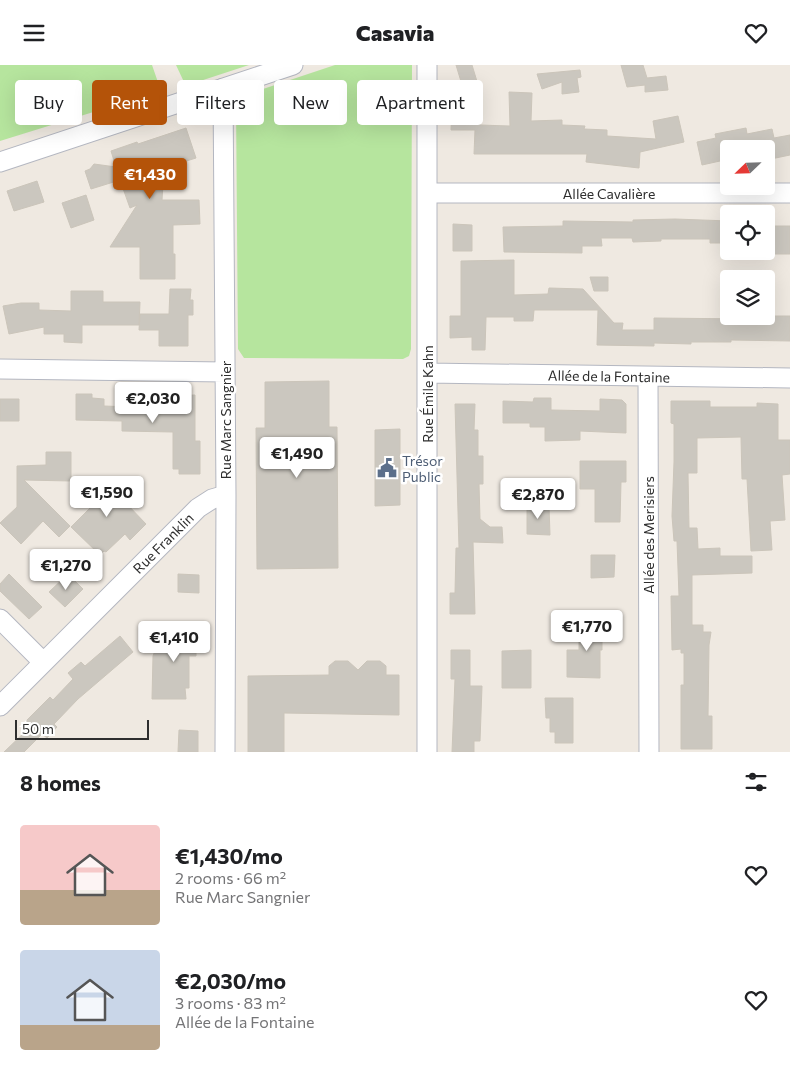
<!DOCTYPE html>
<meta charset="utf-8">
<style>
body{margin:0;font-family:Commissioner,sans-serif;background:#f2f2f2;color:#202124;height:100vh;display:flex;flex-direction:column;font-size:19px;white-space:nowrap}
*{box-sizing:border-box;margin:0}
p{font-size:16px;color:#757577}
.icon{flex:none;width:28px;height:28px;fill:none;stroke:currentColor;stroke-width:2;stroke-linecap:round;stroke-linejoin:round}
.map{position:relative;height:687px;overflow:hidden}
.details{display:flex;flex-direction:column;background:#fff;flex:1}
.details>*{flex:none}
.hud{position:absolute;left:15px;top:15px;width:500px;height:45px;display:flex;gap:10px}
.needle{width:32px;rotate:247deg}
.fabs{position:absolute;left:720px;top:75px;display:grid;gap:10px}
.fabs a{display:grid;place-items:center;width:55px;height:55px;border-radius:5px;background:#fff;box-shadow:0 5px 20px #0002;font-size:25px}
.scale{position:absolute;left:15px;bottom:12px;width:134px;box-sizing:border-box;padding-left:5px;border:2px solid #2e2e2e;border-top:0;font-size:14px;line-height:18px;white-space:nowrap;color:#2e2e2e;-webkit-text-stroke:4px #fff;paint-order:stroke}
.price{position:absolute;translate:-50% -42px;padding:0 11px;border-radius:5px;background:#fff;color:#222;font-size:16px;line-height:32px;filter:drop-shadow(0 1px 2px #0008)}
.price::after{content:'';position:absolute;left:50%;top:30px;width:15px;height:11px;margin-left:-8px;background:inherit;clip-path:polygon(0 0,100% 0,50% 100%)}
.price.selected{background:#b45309;color:#fff}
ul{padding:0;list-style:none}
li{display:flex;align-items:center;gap:15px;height:125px;padding:0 20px}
li span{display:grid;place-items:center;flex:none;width:140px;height:100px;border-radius:5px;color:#555}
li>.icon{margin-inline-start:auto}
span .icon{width:60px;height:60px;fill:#fffc;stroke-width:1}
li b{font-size:21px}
h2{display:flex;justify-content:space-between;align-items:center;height:60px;padding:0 20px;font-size:21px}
.pill{padding:0 18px;border-radius:5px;background:#fff;box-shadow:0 5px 20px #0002;font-size:18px;line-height:45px}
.pill.selected{background:#b45309;color:#fff}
header{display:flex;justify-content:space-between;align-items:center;height:65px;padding:0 20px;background:#fff;font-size:22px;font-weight:800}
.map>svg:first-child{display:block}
</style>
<header><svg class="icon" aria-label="menu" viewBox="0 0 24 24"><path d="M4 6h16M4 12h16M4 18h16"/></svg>Casavia<svg class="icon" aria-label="heart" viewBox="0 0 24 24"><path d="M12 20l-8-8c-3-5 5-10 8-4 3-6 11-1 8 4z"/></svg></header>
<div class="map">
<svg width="790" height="687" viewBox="0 0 790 687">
<rect width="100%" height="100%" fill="#efe9e1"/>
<path fill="#b6e59e" d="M0,0H152L161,26L0,76Z
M176,0H249L191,19L184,17Z
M335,0H412L411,284L409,291L403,294L244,293L238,284L236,38L239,32Z"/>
<path fill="#cbc7bf" stroke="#cbc5ba" d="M456,0H472L479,23V60L510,61L509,27L532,28L531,56L562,55V60L585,61L584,64L607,65V71L656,74L653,56L678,51L684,77L640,87L639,103L586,97L587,89H474L475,65H451L452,33H466Z
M621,0H643L647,13L666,11L668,25L645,27V20L627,22Z
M580,5L581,12L577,13L579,27L562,29V17L542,24L537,9Z
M186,63L196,93L164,103L162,135H199L200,159L173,160V189H175V214H140V182H110L137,140L130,143L120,115L91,124L85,106L90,104L94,99L116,102L111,86L137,77L138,79Z
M746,63L747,69L772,64L774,73L790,70V90L766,95V84H729V94L702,100L697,77L716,73L715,69Z
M37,116L44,137L14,146L7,126Z
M86,130L94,155L71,163L62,138Z
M675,154L729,156V178H710V174H661V176L633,177L632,173H601L602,181H582V188L504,187L503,162L563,161V156L633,157V155Z
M453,159L472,160V186H453Z
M766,161H790V189H766Z
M514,195V230L548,229L549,223L583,224L614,258H623L622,265H654V253L750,254V251H790V276L731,275V277H691V279L654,278V281L597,280L598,245H534L533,256H514V252H486L485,285H472V272L450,273V251H461V196Z
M590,212H608V226H594Z
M170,224H191L190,235H193V250H188V281H159V265H139L140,249H169Z
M71,226H103V237H140L139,260H82V278L64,277V269H44V262L9,269L3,241L21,238H39V245L71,246Z
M329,316V362H337L338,503L257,504L256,363H265V317Z
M76,329H92V333L104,334V341L131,342V337H167V331L195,330V376H200V409H179V404H173V367L122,366V356L76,355Z
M534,333H551V345L600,346V334L622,335L626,339V368L580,366V375L545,376V362H530V358H503V336L533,337Z
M0,334H19V356H0Z
M671,336H710V342H757V338L778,339V375H790V409L782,410L785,455L770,456L772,485L751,486L747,414H742L741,372L697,373V408H688L689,463H697L698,484L720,483V491H752V508L692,510V560H703V567H711L709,580L708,651H712V684H681V620H684V588H681V584L672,585L671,531H679L677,476H674L672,451L674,397V359L671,358Z
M455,339H475L474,365H478V391H483V419H479L480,454L490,462H502L503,478L473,477L475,549H450V528H455L456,483H459Z
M400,364V440L375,441V365Z
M46,387H71V416L24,415L70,461L59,472L43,456L21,479L0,458L17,442V401L46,400Z
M580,396H626V417H621L620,457H595V424H580Z
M91,415H105V420L121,421L120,426H124V436L146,459L130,475L125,469L106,487L104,486L100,490L71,462L93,440L90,437Z
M527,441H549L550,470L527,469Z
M591,490H615L614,512L591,513Z
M9,509L42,542L29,554L0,526V519Z
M68,509L83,524L65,542L49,527Z
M178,509L199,510V528L178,527Z
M579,558H605V575L602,574V585H600V613L567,612V585H579Z
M163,565H176L178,567V565H201V581H196V591H189V623H185L186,634H152L153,591Z
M120,571L133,587L78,634L54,659L57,662L47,673L42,669L24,687H4L28,664L23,659L50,632L53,635L73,614L68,608L81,597L85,601Z
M451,585H470V621H482L480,676H474V687H452L455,614H451Z
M531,585V623H502V586Z
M335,596H348L358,605L367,596H380L386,601V610H399V650L284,648V687H248V611L329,610V601Z
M545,633H573V678H555V667H550V653H546Z
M179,665L198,666V687H178Z"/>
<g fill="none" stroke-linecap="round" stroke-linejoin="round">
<defs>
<path id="minor" d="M427,0V687
M223,23L226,430L225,687
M0,97L293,0
M427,128H790
M0,304L225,307
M427,308L790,313
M648,312L649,687
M0,554L43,597
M0,641L198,443L212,434L226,430"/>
</defs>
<use href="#minor" stroke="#b4b7c1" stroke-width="21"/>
<use href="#minor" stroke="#fff" stroke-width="19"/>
</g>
<defs>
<symbol id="civic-bare" viewBox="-9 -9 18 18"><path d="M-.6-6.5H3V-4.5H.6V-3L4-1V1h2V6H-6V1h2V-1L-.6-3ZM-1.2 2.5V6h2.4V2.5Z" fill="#5c6f8a" stroke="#fff" stroke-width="2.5" paint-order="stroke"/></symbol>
</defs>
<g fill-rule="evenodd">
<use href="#civic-bare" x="373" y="389" width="28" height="28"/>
</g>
<g text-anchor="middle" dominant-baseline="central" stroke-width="5" stroke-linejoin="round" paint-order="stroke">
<g font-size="14" fill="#2e2e2e" stroke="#fff">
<text x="609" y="128">Allée Cavalière</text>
<text transform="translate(609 311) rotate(1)">Allée de la Fontaine</text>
<text transform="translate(427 329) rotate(-90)">Rue Émile Kahn</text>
<text transform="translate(225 355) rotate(-90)">Rue Marc Sangnier</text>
<text transform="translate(648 470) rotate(-90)">Allée des Merisiers</text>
<text transform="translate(163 478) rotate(-45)">Rue Franklin</text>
</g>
<g font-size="14" fill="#4e5e75" stroke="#fff" text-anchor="start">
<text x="402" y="395">Trésor<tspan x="402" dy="16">Public</tspan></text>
</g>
</g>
</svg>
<div class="fabs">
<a><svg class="needle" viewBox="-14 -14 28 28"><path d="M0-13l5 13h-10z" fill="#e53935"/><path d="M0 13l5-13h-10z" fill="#757577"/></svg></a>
<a><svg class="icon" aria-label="locate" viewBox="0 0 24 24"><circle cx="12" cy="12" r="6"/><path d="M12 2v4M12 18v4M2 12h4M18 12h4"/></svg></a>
<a><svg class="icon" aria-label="layers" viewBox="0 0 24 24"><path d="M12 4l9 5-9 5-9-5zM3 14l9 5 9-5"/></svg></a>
</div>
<div class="scale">50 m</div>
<b class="price selected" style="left:150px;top:135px">€1,430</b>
<b class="price" style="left:153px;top:359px">€2,030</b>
<b class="price" style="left:297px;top:414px">€1,490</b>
<b class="price" style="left:107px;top:453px">€1,590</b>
<b class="price" style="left:538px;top:455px">€2,870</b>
<b class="price" style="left:66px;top:526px">€1,270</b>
<b class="price" style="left:587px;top:587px">€1,770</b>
<b class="price" style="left:174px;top:598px">€1,410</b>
<div class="hud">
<a class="pill">Buy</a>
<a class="pill selected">Rent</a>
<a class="pill">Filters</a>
<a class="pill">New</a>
<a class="pill">Apartment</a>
</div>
</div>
<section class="details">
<h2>8 homes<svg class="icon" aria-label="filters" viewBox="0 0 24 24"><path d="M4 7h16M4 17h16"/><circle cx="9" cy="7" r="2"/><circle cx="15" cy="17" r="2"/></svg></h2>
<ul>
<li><span style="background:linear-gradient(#f6c9c9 65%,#b9a48a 0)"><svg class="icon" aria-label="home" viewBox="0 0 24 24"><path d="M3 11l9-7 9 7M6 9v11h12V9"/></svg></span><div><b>€1,430/mo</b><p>2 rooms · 66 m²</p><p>Rue Marc Sangnier</p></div><svg class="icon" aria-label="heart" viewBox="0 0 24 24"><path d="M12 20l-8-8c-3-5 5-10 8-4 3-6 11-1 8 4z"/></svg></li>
<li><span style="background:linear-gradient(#c9d6e8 75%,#b9a48a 0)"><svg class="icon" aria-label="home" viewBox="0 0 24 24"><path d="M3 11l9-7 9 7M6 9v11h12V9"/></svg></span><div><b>€2,030/mo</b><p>3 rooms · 83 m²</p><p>Allée de la Fontaine</p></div><svg class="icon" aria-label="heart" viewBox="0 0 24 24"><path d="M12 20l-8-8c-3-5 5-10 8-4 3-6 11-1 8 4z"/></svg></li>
</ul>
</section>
